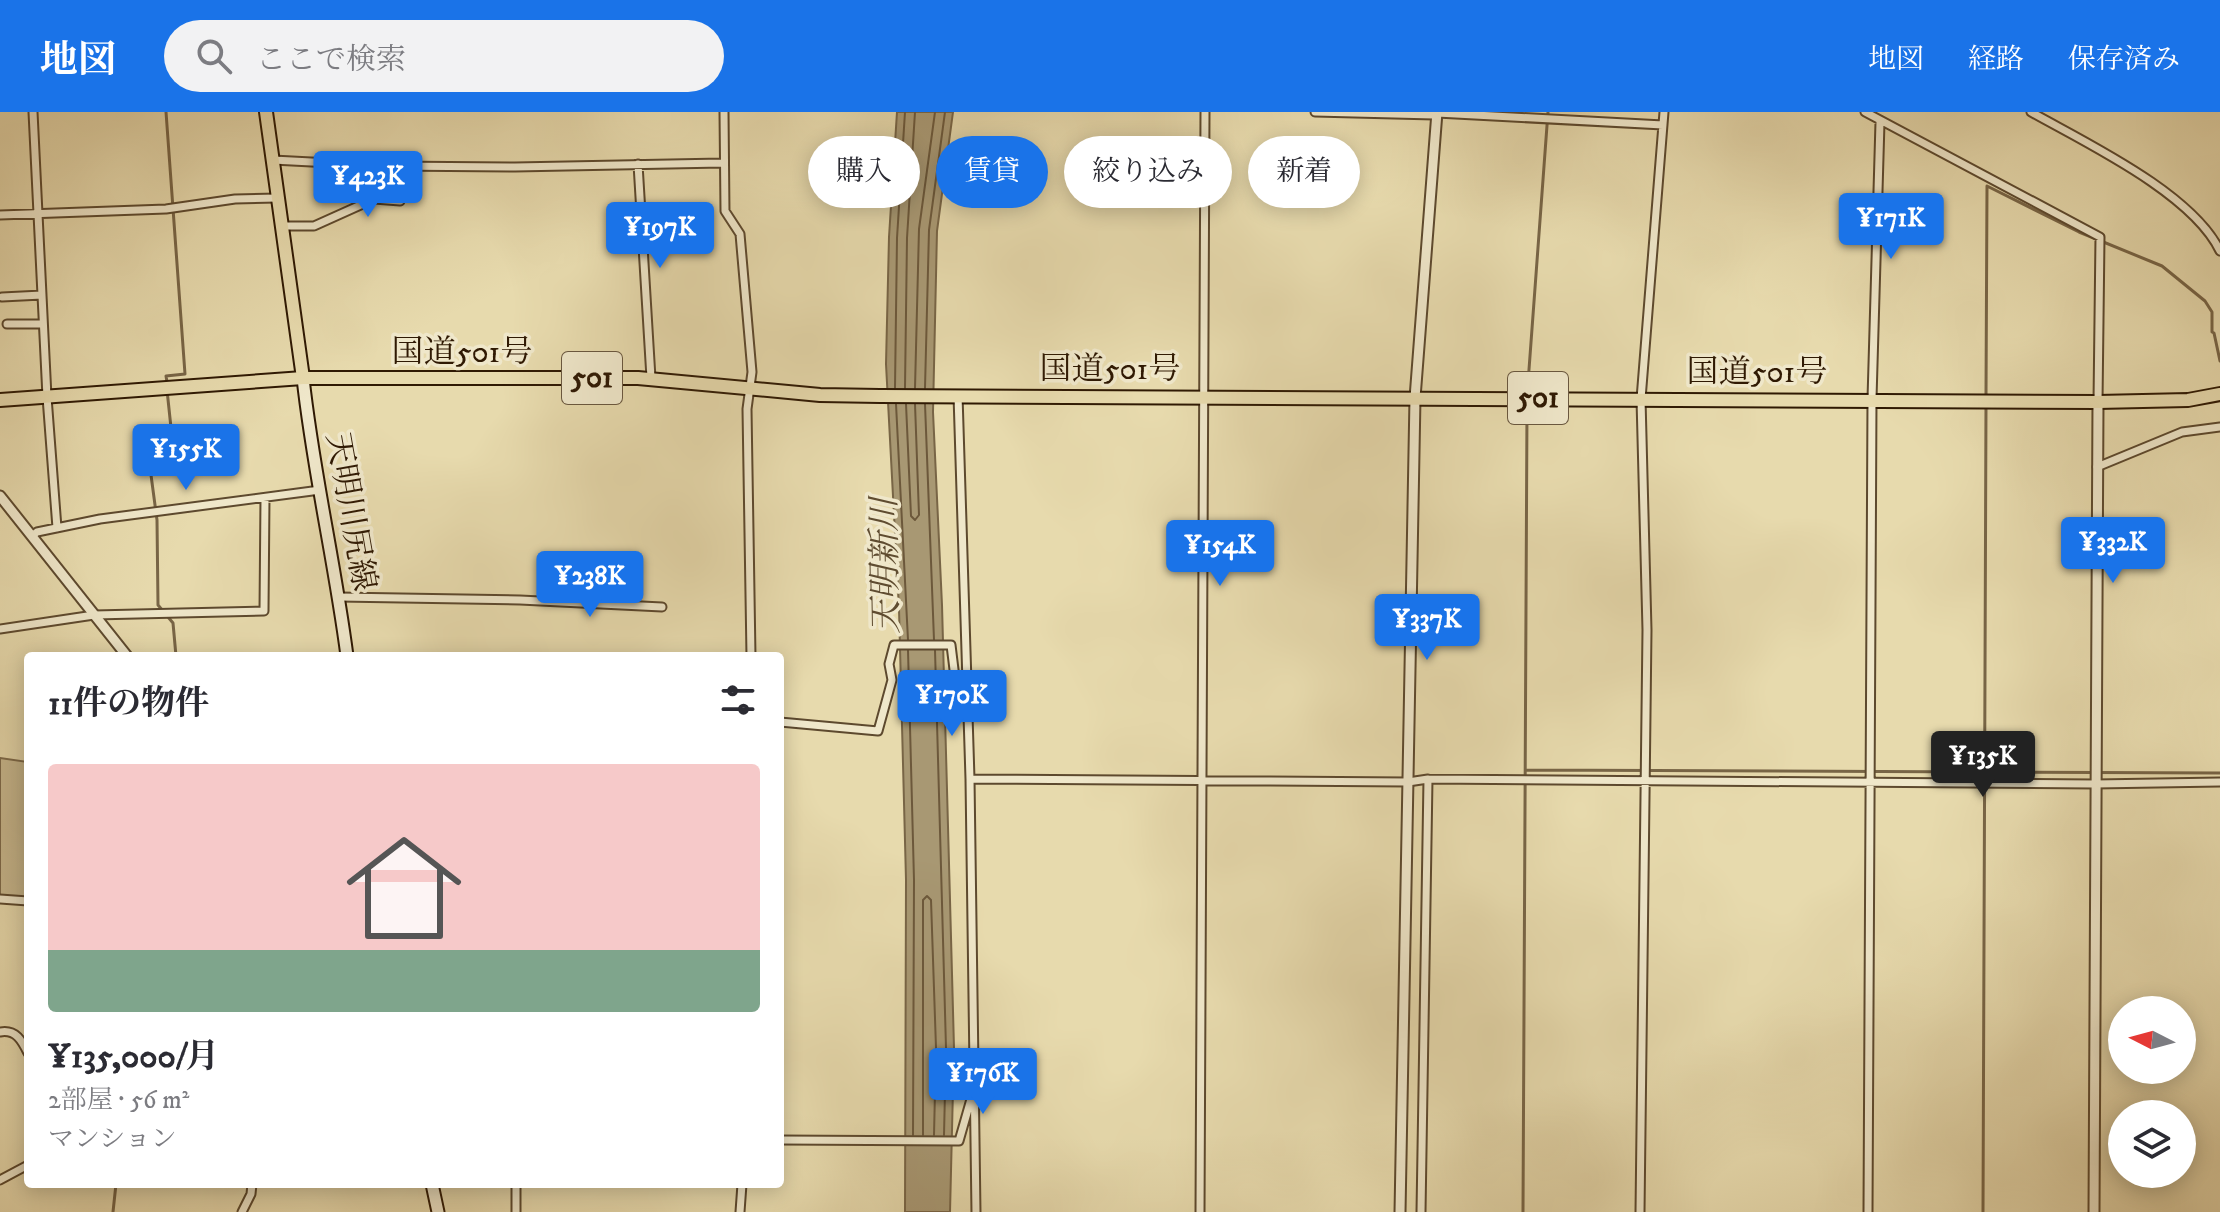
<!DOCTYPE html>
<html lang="ja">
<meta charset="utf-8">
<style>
body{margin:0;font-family:"IM FELL DW Pica","Noto Serif JP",serif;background:#f2f2f3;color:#2b2b33;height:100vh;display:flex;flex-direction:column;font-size:30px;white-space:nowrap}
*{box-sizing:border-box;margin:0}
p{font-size:26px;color:#7c7c81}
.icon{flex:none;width:44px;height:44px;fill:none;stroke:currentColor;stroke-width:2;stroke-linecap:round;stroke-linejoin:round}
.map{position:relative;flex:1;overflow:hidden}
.side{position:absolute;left:24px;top:540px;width:760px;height:536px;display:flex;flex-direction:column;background:#fff;border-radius:8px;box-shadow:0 4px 20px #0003}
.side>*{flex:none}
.hud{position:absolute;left:808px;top:24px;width:760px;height:72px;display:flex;gap:16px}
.needle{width:52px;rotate:276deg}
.fabs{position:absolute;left:2108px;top:884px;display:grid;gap:16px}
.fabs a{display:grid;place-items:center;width:88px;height:88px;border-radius:50%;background:#fff;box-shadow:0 4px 20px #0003;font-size:40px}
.price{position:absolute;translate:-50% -68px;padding:0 18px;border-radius:8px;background:#1a73e8;color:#fff;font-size:26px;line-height:52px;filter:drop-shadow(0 2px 4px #0008)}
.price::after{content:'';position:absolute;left:50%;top:48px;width:24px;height:18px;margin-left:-12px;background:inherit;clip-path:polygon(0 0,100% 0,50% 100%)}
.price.current{background:#222;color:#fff}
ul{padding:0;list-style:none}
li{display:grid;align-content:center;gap:16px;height:424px;padding:0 24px}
li span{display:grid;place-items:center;height:248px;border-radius:8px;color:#555}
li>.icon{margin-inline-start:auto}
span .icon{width:144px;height:144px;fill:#fffc;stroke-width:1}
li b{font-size:34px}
h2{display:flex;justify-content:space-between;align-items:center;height:96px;padding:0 24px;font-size:34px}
.pill{padding:0 28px;border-radius:36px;background:#fff;box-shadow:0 4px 20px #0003;font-size:28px;line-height:72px}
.pill.current{background:#1a73e8;color:#fff}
header{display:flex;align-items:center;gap:48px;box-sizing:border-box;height:112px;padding:0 40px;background:#1a73e8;color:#fff}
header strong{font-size:38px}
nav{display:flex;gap:44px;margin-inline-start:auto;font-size:28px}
.search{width:560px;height:72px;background:#f2f2f3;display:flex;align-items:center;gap:20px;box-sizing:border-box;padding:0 28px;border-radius:44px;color:#7c7c81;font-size:30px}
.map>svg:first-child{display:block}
</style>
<header>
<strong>地図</strong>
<div class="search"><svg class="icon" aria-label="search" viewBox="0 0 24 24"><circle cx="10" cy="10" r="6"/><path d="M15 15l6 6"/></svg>ここで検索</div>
<nav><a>地図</a><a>経路</a><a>保存済み</a></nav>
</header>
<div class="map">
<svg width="2220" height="1100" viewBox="0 0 2220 1100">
<rect width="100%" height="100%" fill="#e7daad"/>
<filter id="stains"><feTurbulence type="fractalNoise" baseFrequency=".0025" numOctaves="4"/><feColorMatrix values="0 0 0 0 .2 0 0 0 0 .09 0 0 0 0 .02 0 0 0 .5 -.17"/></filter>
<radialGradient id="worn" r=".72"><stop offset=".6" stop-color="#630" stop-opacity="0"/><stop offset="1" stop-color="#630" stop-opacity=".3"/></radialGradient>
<path fill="#c8b990" stroke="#7c694a" stroke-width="2" d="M0,646L28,650V786L0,783Z"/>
<path fill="#a89873" stroke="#786546" stroke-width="2" d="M897,0H953L937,119L933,300L942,493L954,936L950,1100H905L906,768L899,497L886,252L889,125Z"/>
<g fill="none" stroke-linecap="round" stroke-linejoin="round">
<path stroke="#6c583b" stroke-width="2" d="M895,276L897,126L905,0
M905,276L907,126L915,0
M915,276L919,117L935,0
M925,276L929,118L945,0
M896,292L908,528
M906,292L911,404L915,408L919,403L915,292
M925,292L934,528
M908,538L914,768L913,1023
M935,538L946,936L944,1023
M923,1023V788L927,784L931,788L936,936L934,1023"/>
<path stroke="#786546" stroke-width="3" d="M166,0L185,262L166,264L167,270
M1528,271L1548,0
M167,278L174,344L149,348L157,408L158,493L173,511L176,544
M1986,284L1987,74L2079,120L2162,154L2205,189L2212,200V220L2214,221L2220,249
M1526,658L2220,661
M113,1100L116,1072
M1523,1100L1527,295
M1983,1100L1986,292"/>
<defs>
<path id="minor" d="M33,0L47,285L57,416
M724,0L725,99L740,122L752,260L747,297L751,544
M1315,0L1434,3L1437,1L1663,13
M1865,0L2100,125L2098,290
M2031,0C2086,31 2192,81 2220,139
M273,48L388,54L515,55L722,51
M638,52L651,266
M0,103L166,97L235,87L277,86
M281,114H314L374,87L400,89L401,54
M2,185L42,183
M7,212H43
M958,283L970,667L976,1100
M2097,355L2182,320L2220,315
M32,424L37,420L100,407L320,378
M339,485L520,488L662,495
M0,517L94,503L264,499L265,386
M780,610L878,619L892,568L889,552L894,533H951L956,574L964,583
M970,667L1408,670L1428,667L2095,672L2220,670
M0,787L28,789
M0,920C16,917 22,929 28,941
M780,1028L959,1029L973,980
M0,1068L28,1053
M242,1100L251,1082L252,1072
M516,1100V1072
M740,1100L742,1072
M1200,1100L1205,0
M1421,1100L1428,667
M1640,1100L1647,518L1641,287L1664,0
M1868,1100L1872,287L1880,10"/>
<path id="tertiary" d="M0,384L127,544
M1400,1100L1415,286L1437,0
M2094,1100L2098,290"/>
<path id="secondary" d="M303,266C313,359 335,451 347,544
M432,1072L438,1100"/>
<path id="primary" d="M266,0L303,266"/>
<path id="trunk" d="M0,288L303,266H638L820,283L880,284L2098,290L2188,288L2220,282"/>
</defs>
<use href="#minor" stroke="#5d492e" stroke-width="11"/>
<use href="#tertiary" stroke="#5d492e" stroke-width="13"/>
<use href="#secondary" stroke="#2f1903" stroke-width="15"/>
<use href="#primary" stroke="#2f1903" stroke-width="16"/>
<use href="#trunk" stroke="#2f1903" stroke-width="16"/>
<use href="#minor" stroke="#efe7ca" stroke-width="7"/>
<use href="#tertiary" stroke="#efe7ca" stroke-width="9"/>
<use href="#secondary" stroke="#efe7ca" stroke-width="11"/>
<use href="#primary" stroke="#e7daad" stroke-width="12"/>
<use href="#trunk" stroke="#e7daad" stroke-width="12"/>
</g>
<g text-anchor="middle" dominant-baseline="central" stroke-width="7" stroke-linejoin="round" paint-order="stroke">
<g fill="#efe7ca" stroke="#69573f" stroke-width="2">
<rect x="562" y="240" width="60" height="52" rx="6"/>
<rect x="1508" y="260" width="60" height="52" rx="6"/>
</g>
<g font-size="30" font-weight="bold" fill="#2f1903">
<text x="592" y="266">501</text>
<text x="1538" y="286">501</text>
</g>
<g font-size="32" fill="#2f1903" stroke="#efe7ca">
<text x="462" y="241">国道501号</text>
<text x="1110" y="258">国道501号</text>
<text x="1757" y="261">国道501号</text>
<text transform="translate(350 400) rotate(80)">天明川尻線</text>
</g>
<g font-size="34" font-style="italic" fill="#5f4c30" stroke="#efe7ca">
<text transform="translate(886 454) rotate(-91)">天明新川</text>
</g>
</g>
<rect width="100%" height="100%" filter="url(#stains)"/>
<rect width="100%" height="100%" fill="url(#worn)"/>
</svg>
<div class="fabs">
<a><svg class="needle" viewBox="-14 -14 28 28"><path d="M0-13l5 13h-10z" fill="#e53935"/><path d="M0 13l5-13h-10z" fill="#7c7c81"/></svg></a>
<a><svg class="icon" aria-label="layers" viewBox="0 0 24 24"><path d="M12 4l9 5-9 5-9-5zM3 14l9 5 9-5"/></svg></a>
</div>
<b class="price" style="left:368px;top:107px">¥423K</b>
<b class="price" style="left:1891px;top:149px">¥171K</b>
<b class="price" style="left:660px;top:158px">¥197K</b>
<b class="price" style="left:186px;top:380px">¥155K</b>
<b class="price" style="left:2113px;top:473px">¥332K</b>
<b class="price" style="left:1220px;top:476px">¥154K</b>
<b class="price" style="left:590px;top:507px">¥238K</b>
<b class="price" style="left:1427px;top:550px">¥337K</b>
<b class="price" style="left:952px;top:626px">¥170K</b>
<b class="price current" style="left:1983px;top:687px">¥135K</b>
<b class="price" style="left:983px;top:1004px">¥176K</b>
<div class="hud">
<a class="pill">購入</a>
<a class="pill current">賃貸</a>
<a class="pill">絞り込み</a>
<a class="pill">新着</a>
</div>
<section class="side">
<h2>11件の物件<svg class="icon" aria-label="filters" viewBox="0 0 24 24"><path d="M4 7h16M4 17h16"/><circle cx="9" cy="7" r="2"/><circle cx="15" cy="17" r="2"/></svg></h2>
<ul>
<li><span style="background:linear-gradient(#f6c9c9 75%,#7fa58c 0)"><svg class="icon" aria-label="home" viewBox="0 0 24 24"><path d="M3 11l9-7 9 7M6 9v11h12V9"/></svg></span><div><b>¥135,000/月</b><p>2部屋 · 56 m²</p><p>マンション</p></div></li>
</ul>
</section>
</div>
